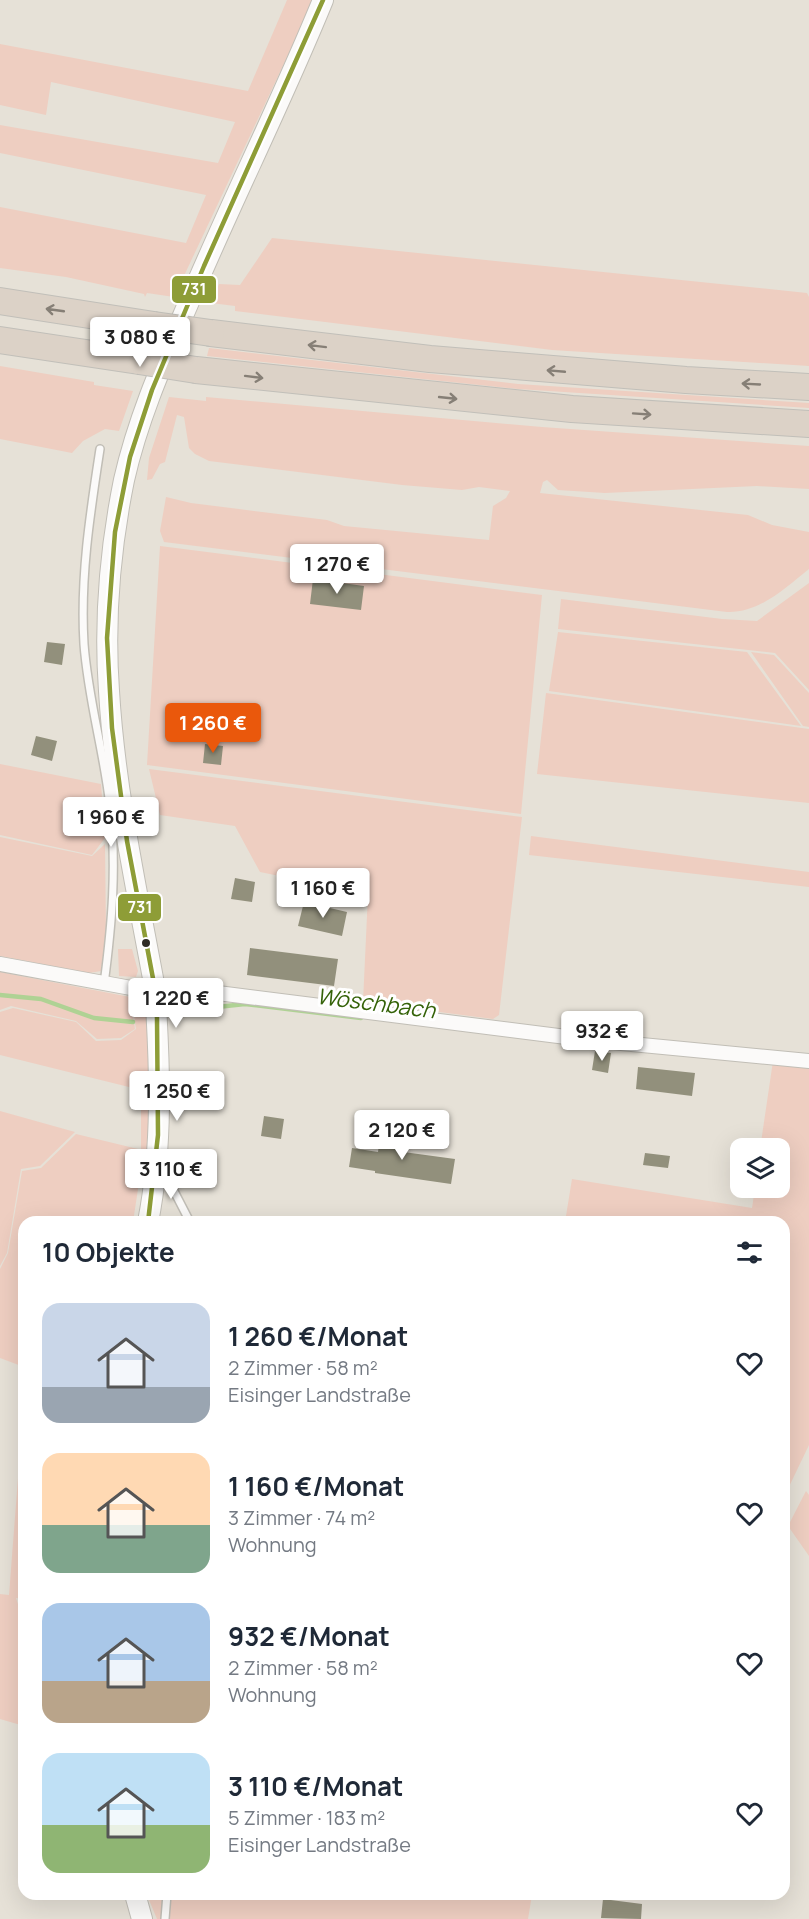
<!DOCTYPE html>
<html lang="de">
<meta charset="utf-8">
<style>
body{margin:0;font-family:Manrope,sans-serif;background:#f6f6f7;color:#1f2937;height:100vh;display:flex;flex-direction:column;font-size:22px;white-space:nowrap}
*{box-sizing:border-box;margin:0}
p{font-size:20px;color:#747a83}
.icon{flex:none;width:33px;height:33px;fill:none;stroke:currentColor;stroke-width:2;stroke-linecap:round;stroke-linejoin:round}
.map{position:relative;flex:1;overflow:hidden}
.details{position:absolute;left:18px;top:1216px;width:772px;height:684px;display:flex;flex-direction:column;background:#fff;border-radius:18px;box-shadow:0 6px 24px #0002}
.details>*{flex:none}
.buttons{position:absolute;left:730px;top:1138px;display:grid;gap:12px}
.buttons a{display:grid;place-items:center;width:60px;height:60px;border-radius:12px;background:#fff;box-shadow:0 6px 24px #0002;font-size:30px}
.price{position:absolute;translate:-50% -51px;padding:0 14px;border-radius:6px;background:#fff;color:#222;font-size:20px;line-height:39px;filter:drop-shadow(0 2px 3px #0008)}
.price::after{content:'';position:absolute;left:50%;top:36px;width:18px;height:14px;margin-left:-9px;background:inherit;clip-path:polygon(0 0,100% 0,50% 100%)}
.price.selected{background:#ea580c;color:#fff}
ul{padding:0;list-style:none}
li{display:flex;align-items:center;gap:18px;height:150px;padding:0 24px}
li span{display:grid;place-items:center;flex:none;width:168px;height:120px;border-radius:18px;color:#555}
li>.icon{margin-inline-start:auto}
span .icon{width:72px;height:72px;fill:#fffc;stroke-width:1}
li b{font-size:26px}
h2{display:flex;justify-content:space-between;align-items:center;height:72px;padding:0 24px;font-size:26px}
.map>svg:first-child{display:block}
</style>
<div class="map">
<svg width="809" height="1919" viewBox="0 0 809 1919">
<rect width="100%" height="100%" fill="#e6e1d7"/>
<path fill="#eecec1" d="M287,0H314L174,297L147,293L145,297L144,294L66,277L0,268V207L186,243L206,195L0,153V125L218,163L235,122L51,82L46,115L0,105V44L248,91Z
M272,238L807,293L809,297V366L552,350L235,311V306L211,303L219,284L240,285Z
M209,348L518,384L809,403V408L518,389L207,356Z
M0,366L94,382V385L133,391L119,431L105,429L83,441L72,453L0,439Z
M169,397L206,401V397L542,427L809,446V489L757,486L605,493L558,490L547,480L543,482L540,493L748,515L772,525L809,532V569C785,588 760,613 727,612L164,542L160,531L166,497L191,503L327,520L344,526L489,540L493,506L506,498L510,491L479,487L462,490L402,485L209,461L195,454L189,448L184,417L177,415L165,462L160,464L152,479L147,480L149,458Z
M160,546L542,595L521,814L147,765Z
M809,583V690L775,653L558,629L561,599L722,619L757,621Z
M558,632L747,652L801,726L549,691Z
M751,652L774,655L809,693V727L803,726Z
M546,693L809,729V803L537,774Z
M0,764L101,784L105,838L92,855L0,835Z
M149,769L522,817L499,1015L493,1019L363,1002L368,894L260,872L235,826L160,815Z
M531,836L809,872V887L529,855Z
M0,837L92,856L105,844L106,934L101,971L89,973L0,956Z
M118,949H132L138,971L136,977L119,976Z
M0,972L130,997L135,1029L121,1038L97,1039L76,1021L11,1006L0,1010Z
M131,996L146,1009L153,1076L149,1161H141V1090L0,1055V1012L13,1008L76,1022L96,1041L121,1040L136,1029Z
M773,1061L809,1065V1445L785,1495L784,1222H565L572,1179L752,1208L755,1188H780V1149H760Z
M0,1111L75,1132L40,1166L21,1169L7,1253L0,1266Z
M76,1134L138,1149L140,1176L133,1222H24V1367L0,1358V1269L8,1253L22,1171L41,1168Z
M24,1400V1599L16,1598L24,1623V1726L0,1719V1594L9,1595Z
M806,1491L809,1495V1556L788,1526Z
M147,1895H532L528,1919H157Z"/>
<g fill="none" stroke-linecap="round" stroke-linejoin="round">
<path stroke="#afd294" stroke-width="4.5" d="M0,995L41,999L94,1018L133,1022
M199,1009L245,1004L361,1018"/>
</g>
<path fill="#92907c" d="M313,579L364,586L361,610L310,604Z
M47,642L65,644L62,665L44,662Z
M36,736L57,741L52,761L31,755Z
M205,744L223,746L221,765L203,763Z
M235,878L255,882L252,902L231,899Z
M304,902L347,912L342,936L298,926Z
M250,948L338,959L334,986L247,975Z
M595,1051L611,1053L608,1073L592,1070Z
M638,1067L695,1073L692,1096L636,1089Z
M264,1116L284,1119L281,1139L261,1136Z
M381,1128L399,1131L396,1151L455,1159L451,1184L375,1173V1171L349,1167L352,1148L378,1152Z
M645,1153L670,1156L668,1168L643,1165Z
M603,1899L642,1904L641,1919L601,1918Z"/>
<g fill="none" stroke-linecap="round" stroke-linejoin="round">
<defs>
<path id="service" d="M100,449C90,514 80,578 84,644C88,699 104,752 110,806C117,866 112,924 104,984
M159,1175L174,1191L190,1222
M165,1919L167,1894"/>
<path id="minor" d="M0,964L131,988L202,991L590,1040L809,1061"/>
<path id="secondary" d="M148,1222C163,1146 160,1067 155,989C137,891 115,791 109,691C104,621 110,549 124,480C138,418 163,362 188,304C231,202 281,103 323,0
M135,1894L142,1919"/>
<path id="motorway" d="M0,301L154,325
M211,333L430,359L686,380L809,387
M0,340L139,361
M196,370L572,409L809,424"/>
</defs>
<use href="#service" stroke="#c1beb6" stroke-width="10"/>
<use href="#minor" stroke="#c1beb6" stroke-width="16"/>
<use href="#secondary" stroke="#c1beb6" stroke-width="22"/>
<use href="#motorway" stroke="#c1bfb9" stroke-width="28"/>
<use href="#service" stroke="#fbfaf9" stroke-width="7"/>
<use href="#minor" stroke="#fbfaf9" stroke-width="14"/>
<use href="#secondary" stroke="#fbfaf9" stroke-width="20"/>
<use href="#motorway" stroke="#dcd2c7" stroke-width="26"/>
<defs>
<path id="motorway-bridge" d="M154,325L211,333
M139,361L196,370"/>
</defs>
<use href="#motorway-bridge" stroke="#c1bfb9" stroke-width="28" stroke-linecap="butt"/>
<use href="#motorway-bridge" stroke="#dcd2c7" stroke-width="26"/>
<defs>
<path id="bus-1" d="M148,1222L158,1135L157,1018L155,989L127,841L112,728L107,638L115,532L130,457L152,390L204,266L323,0"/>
</defs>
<use href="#bus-1" stroke="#fff" stroke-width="9"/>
<use href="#bus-1" stroke="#8e9d37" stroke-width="4.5"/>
</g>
<defs><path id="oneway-shaft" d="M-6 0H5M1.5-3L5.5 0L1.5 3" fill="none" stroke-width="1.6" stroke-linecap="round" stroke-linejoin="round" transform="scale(1.5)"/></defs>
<g stroke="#867f76">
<use href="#oneway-shaft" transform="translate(55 310) rotate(-172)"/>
<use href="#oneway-shaft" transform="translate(317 346) rotate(-173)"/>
<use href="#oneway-shaft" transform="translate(556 371) rotate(-175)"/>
<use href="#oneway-shaft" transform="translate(254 377) rotate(7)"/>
<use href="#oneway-shaft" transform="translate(751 384) rotate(-177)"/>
<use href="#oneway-shaft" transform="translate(448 398) rotate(6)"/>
<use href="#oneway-shaft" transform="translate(642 414) rotate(4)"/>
</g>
<circle fill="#2f2c25" stroke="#fff" stroke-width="2" cx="146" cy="943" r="5"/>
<g text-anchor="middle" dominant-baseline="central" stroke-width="6" stroke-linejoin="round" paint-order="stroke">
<g font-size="22" font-style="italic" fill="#356309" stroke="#fff">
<text transform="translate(376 1003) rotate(7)">Wöschbach</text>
</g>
</g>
<g stroke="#fff" stroke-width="2">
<rect x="171" y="275" width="46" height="29" rx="6" fill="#8e9d37"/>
<rect x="117" y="893" width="45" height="29" rx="6" fill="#8e9d37"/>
</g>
<g font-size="16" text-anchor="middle" font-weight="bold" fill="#fff">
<text x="194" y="295">731</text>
<text x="140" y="913">731</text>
</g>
</svg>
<div class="buttons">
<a><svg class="icon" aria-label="layers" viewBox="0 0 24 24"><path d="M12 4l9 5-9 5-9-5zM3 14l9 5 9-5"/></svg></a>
</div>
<b class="price" style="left:140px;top:368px">3 080 €</b>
<b class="price" style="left:337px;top:595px">1 270 €</b>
<b class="price selected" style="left:213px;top:754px">1 260 €</b>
<b class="price" style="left:111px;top:848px">1 960 €</b>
<b class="price" style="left:323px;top:919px">1 160 €</b>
<b class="price" style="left:176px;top:1029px">1 220 €</b>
<b class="price" style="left:602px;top:1062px">932 €</b>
<b class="price" style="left:177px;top:1122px">1 250 €</b>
<b class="price" style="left:402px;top:1161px">2 120 €</b>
<b class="price" style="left:171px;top:1200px">3 110 €</b>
<section class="details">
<h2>10 Objekte<svg class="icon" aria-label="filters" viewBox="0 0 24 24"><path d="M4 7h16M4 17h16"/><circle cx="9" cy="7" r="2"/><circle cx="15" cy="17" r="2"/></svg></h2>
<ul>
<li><span style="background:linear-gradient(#c9d6e8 70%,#9aa5b1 0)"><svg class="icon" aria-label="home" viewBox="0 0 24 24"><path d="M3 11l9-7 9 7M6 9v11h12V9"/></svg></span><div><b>1 260 €/Monat</b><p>2 Zimmer · 58 m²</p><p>Eisinger Landstraße</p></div><svg class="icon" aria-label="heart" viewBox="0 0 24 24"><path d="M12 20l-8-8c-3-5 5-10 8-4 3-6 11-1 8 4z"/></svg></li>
<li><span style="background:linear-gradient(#ffd9b3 60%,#7fa58c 0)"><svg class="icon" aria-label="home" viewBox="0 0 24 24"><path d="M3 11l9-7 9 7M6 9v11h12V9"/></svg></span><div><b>1 160 €/Monat</b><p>3 Zimmer · 74 m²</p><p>Wohnung</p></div><svg class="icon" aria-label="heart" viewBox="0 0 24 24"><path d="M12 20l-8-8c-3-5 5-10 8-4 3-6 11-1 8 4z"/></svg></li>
<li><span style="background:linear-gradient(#a9c7e8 65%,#b9a48a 0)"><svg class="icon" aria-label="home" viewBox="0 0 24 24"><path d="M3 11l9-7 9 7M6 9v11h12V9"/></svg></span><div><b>932 €/Monat</b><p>2 Zimmer · 58 m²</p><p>Wohnung</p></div><svg class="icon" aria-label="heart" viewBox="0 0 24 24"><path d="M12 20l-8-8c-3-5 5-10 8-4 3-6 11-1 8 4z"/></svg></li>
<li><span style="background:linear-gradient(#bfe0f5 60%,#8fb573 0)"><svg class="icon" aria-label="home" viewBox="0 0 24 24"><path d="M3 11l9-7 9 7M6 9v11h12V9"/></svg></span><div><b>3 110 €/Monat</b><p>5 Zimmer · 183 m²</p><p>Eisinger Landstraße</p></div><svg class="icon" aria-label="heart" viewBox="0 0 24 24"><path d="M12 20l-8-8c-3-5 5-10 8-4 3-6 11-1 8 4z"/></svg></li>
</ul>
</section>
</div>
